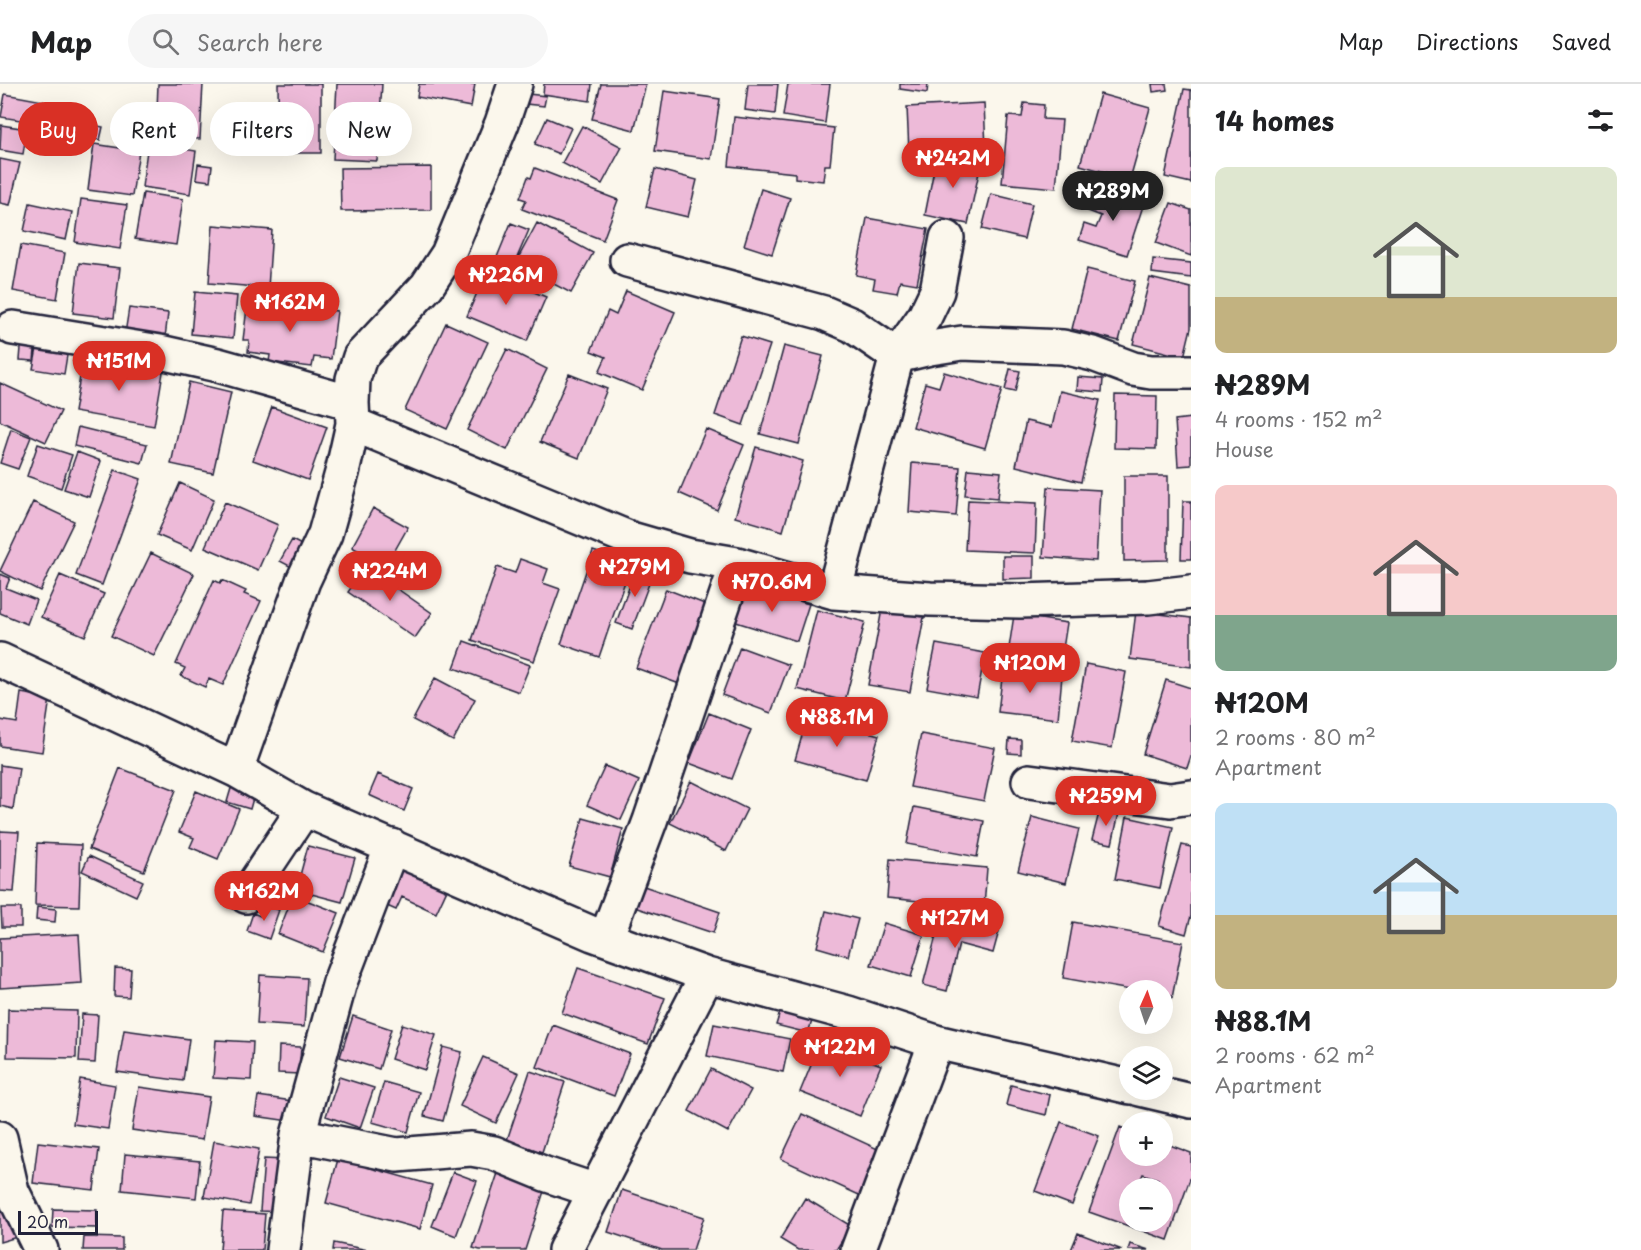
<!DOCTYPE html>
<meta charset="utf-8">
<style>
body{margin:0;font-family:"Playpen Sans",sans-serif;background:#f6f6f6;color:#202124;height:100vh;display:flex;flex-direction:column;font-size:22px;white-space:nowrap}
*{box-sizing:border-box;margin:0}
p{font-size:20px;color:#757577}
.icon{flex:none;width:33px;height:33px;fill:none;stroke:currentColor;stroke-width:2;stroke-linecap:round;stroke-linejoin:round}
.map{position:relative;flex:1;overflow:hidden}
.drawer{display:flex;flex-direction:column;background:#fff;width:450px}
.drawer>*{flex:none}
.hud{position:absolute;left:18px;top:18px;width:570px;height:54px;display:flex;gap:12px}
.needle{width:39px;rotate:3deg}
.controls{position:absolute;left:1119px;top:896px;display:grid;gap:12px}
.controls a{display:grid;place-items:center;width:54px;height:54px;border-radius:50%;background:#fff;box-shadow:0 6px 24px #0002;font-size:30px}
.scale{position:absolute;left:18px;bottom:15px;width:80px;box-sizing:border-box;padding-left:6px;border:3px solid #22223b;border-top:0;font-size:16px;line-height:21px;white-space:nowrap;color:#22223b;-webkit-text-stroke:4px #fbf7ec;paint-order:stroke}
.price{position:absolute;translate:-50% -51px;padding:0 14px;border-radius:21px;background:#d93025;color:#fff;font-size:20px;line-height:39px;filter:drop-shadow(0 2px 3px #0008)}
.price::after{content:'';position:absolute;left:50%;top:36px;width:18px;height:14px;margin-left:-9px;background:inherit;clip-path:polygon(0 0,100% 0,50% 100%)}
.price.selected{background:#222;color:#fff}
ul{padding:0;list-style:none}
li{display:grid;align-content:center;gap:12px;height:318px;padding:0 24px}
li span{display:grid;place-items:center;height:186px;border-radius:12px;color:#555}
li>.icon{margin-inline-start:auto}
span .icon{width:108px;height:108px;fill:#fffc;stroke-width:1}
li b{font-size:26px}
h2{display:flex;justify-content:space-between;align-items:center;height:72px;padding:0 24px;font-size:26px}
.pill{padding:0 21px;border-radius:27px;background:#fff;box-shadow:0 6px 24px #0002;font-size:21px;line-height:54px}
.pill.selected{background:#d93025;color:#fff}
header{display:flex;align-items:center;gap:36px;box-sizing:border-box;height:84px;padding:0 30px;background:#fff;border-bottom:2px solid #e0e0e0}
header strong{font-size:28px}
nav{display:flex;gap:33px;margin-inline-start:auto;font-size:21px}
.search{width:420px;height:54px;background:#f6f6f6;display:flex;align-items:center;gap:15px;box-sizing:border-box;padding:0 21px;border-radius:33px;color:#757577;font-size:22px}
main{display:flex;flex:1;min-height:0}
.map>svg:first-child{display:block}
</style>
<header>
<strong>Map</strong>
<div class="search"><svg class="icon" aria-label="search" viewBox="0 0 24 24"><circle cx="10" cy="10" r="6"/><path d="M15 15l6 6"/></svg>Search here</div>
<nav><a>Map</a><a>Directions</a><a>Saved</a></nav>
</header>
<main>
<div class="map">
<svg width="1191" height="1166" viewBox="0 0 1191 1166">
<rect width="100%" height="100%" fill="#fbf7ec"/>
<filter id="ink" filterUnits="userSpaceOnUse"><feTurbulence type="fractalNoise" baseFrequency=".0167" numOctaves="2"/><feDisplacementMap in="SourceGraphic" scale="12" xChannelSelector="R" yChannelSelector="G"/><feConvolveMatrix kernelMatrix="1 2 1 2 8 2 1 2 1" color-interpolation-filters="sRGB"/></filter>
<g filter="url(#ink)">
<path fill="#edbad8" stroke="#22223b" stroke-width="1.5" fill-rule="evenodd" d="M158,0H203L200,55L156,53Z
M278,0H321V69H279Z
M337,0H382L377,77L333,75Z
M419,0H475L471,23L417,13Z
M544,0H592L590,17L543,10Z
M601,0H646L634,46L592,35Z
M748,0H778L775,30L745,26Z
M788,0H830L825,39L783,32Z
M900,0H928L927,9L900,5Z
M1152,0H1166L1167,6L1153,8Z
M1184,5L1191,6V99L1165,93Z
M664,7L720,15L711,75L655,67Z
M5,10L43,17L39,39L1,33Z
M528,10L546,12L544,22L526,20Z
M1100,10L1150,24L1130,95L1080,81Z
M984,19L986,65L909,68L907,23Z
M1024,19L1044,21L1043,35L1062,36L1056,104L1002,99L1008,32L1022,33Z
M734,33L834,44L830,81H825L823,97L795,94V89L729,82Z
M547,34L571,44L559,70L535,60Z
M89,40L103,43L100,56L86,53Z
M1,41L27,45L23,70L0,66Z
M582,42L622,63L602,100L562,79Z
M148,59L196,67L190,110L142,103Z
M94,60L139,67L132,112L88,106Z
M937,70L981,79L968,140L925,131Z
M0,75L20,79L10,121L0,119Z
M198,80L212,82L210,97L196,95Z
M431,83V126L341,127L340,84Z
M535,84L618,116L603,156L522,125L526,116L520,114L528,93L531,94Z
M655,85L697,96L688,133L646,123Z
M1095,104L1144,119L1127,171L1079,156L1084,140L1096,144L1101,132L1088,127Z
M761,105L790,114L772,170L744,161Z
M143,109L183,115L176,161L135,155Z
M991,110L1032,120L1024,155L982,145Z
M81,115L127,121L120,165L75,158Z
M30,119L72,128L66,156L24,147Z
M1171,119L1191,126V172L1156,159Z
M867,134L928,145L917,200L900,197L897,209L873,205L875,195L856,191Z
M511,139L529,146L512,185L495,178Z
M537,139L593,169L571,209L515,180Z
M213,141L272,146L268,204L209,199Z
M21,161L65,169L57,215L13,207Z
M1153,175L1191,179V194L1152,189Z
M79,179L120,184L114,234L73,229Z
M1087,185L1135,197L1119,257L1072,245Z
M486,188L546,213L527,257L467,232Z
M1150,194L1191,204V244L1184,273L1133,260Z
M626,207L675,228L642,306L599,288L606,273L591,267L608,227L616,231Z
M195,208L237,212L233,254L191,250Z
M248,216L337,227L331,275L314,273L312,283L269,278L270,271L248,268L249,256H243Z
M129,224L168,229L164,262L124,256Z
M446,239L488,258L447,345L405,326Z
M22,252L36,254L34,277L20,276Z
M741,252L770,261L743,341L715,331Z
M39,254L69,259L64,290L33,285Z
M784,262L823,272L799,360L760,350Z
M507,265L547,285L507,366L467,346Z
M83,275L163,288L154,342L74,328Z
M1010,285L1020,287L1015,308L1005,306Z
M944,288L1002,305L985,364L913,343L925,299L939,303Z
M569,290L607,305L579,374L540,358Z
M1078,293L1103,295L1102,308L1077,306Z
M189,298L231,308L213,389L171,380Z
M0,299L61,327L46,358L0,337Z
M1060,307L1100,316L1081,398L1016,382L1026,337L1052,343Z
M1115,311L1157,312L1156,365L1114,364Z
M272,323L327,343L308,396L253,376Z
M1191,334V381L1178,382L1175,336Z
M78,343L147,360L142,379L74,362Z
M11,345L31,353L18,385L0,379Z
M706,345L744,361L717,426L679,409Z
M38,360L72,371L61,404L27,392Z
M756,363L803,377L783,447L735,433Z
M77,368L101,377L89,413L64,405Z
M912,379L960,383L956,432L909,428Z
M968,385L1001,388L998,414L965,411Z
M115,386L141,395L102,501L76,491Z
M1124,392H1168V476L1124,477Z
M180,399L214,415L192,466L157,451Z
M1048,403L1100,406L1096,477L1043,473Z
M968,416L1037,419L1035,469L965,466Z
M1183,417H1191V475H1181Z
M33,418L74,437L40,507L0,487Z
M225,418L278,441L258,486L205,463Z
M373,424L408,443L386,482L352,463Z
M292,456L311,466L299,487L280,477Z
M593,467L631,480L599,573L561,560Z
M151,469L194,490L154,572L111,552Z
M1003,472H1034V494L1003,495Z
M520,475L548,485L543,499L560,505L534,577L472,556L497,483L515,489Z
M637,482L653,489L632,545L616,539Z
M366,483L432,529L415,554L348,508Z
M0,490L10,494L6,504L36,516L27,540L0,529Z
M60,491L104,510L85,552L41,533Z
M214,496L220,499L222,496L246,507L244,510L261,517L223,601L209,595L205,603L181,592L185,584L176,580Z
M748,501L809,520L797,557L736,538Z
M666,505L715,524L685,602L636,584Z
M882,525L924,533L910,608L868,601Z
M817,526L865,538L845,617L797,605Z
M1136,527L1191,534V583L1130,575Z
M1014,531L1067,539L1060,584L1007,577Z
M464,557L530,581L519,608L454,584Z
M936,560L985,569L977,613L927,604Z
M740,563L789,581L771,629L722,611Z
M1086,580L1126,588L1112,664L1072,657Z
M1003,586L1062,592L1058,635L998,628Z
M435,594L475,615L453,657L413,636Z
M1166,596L1191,604V672L1187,684L1143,670Z
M21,609L50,614L42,668L0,662V636L17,639Z
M709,629L751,646L732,695L689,679Z
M808,631L879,651L866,696L795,676Z
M921,650L995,664L984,717L910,703Z
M1009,655L1021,656V670L1008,669Z
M0,681L19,684L13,725L0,722Z
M605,682L639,697L621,736L587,721Z
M120,684L176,706L144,787L89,765Z
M378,690L413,705L404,727L369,711Z
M691,697L747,725L726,767L670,739Z
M232,701L255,707L250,725L227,718Z
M196,707L239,725L218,775L190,763L194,754L179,748Z
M914,723L984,737L977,773L907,760Z
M1100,725L1119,729L1112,760L1092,756Z
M1032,733L1079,745L1066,799L1018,787Z
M1127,733L1173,743L1160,804L1115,795Z
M583,734L623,745L610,793L569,782Z
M0,747L19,748L14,808L0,807Z
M37,759L81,761L79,822L35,821Z
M1182,761L1191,763V832L1186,850L1159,842Z
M308,762L355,774L342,818L296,806Z
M89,772L143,797L136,812L82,787Z
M890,775L987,784L984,823L887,814Z
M395,779L448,803L436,829L402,813L396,826L378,818Z
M635,799L720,828L713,849L628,821Z
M293,811L339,829L323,868L278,850Z
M263,820L279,826L269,855L247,847L253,829L260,832Z
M37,823L56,825L55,838L36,836Z
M1,824H21V843H2Z
M826,827L858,835L848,872L817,863Z
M941,833L999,847L993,869L959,860L947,907L923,901Z
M1073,838L1183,858L1172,914L1162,912V906H1130L1063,894Z
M884,839L924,851L911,893L871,881Z
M79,850L82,899L0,904V854Z
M115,884L131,885L129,913L114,912Z
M578,884L665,914L648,960L562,929Z
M260,891L307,894L304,943L257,940Z
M8,925L77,927L76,974L7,973Z
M781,925L813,934L808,949L776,941Z
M82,930L98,931L95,979L79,978Z
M353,932L391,945L379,985L340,973Z
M402,940L436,951L425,986L391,975Z
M714,940L790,955L783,988L707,972Z
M553,941L630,970L614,1012L537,983Z
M124,946L189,955L183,997L117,988Z
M216,956L253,958L251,996L213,994Z
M821,957L881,981L860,1032L800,1008Z
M279,962L301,963L299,990L278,989Z
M443,963L462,968L443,1037L424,1032Z
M483,973L519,989L496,1039L460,1022Z
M711,985L751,1006L728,1048L689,1027Z
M530,987L565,998L542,1068L507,1056Z
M339,993L374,1004L360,1044L326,1032Z
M80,995L115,1001L108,1045L73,1040Z
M384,998L419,1008L408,1048L372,1038Z
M1011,1001L1050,1011L1046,1031L1006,1021Z
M139,1003L209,1013L202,1056L132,1046Z
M258,1012L292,1017L289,1037L255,1032Z
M802,1030L880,1066L859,1111L781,1075Z
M1061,1038L1099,1052L1072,1121L1035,1107Z
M1120,1043L1130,1047V1071H1162V1058L1191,1069V1092L1168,1156L1089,1128ZM1143,1090L1158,1095L1154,1104H1162V1137H1130V1104H1137Z
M214,1057L259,1065L249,1121L204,1113Z
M38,1058L99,1065L94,1106L33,1099Z
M125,1070L200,1077L196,1114L122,1106Z
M264,1075L285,1076L281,1128L260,1127Z
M338,1075L432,1101L420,1145L326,1119Z
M499,1086L546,1101L525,1166H480L473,1164Z
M453,1088L477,1097L456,1152L432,1142Z
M622,1106L704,1133L693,1166H662L608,1148Z
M805,1114L851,1142L836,1166H798L780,1155Z
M6,1118L17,1153L0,1158V1120Z
M53,1125L97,1126V1144L52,1143Z
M223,1127L265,1130L262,1166H220Z
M1078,1149L1122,1166H1071Z
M84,1153L122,1154V1166H83Z
M334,1159L368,1166H333Z
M1130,1160L1149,1166H1128Z"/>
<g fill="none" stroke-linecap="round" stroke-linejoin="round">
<defs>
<path id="minor" d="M627,176L824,229L852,241L897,272L930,264L962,259L1063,263L1093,270L1133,285L1151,288H1191
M13,244L160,268L218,281L352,319
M353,340L631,455L690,472L737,480L834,508L930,515L1020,517L1148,513L1191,508
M834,508L897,272L925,232L937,207L947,154
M0,576L236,686L304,725L593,850L707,891L848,929L936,958L1130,1003
M236,686L303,497L325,450L342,389L353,340L352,319L353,295L360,273L427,202L448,170L502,39L515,0
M1029,697L1170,716L1191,713
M246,812L304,725
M606,854L650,737L737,480
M1140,1005L1191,1017
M298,1051L397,1071L471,1065L494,1069L545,1090L596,1107
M0,1054L12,1107L41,1166
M283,1166L298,1051L340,898L392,762
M565,1166L707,891
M858,1166L936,958"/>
</defs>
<use href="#minor" stroke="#22223b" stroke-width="38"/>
<use href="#minor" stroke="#fbf7ec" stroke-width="33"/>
</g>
</g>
</svg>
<div class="controls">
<a><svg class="needle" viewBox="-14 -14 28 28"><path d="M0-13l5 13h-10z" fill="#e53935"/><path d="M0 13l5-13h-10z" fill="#757577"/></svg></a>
<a><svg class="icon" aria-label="layers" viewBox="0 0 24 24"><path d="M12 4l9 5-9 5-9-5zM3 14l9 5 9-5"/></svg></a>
<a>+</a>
<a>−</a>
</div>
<div class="scale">20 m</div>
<b class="price" style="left:953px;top:105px">₦242M</b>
<b class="price selected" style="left:1113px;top:138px">₦289M</b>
<b class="price" style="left:506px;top:222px">₦226M</b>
<b class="price" style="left:290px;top:249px">₦162M</b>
<b class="price" style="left:119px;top:308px">₦151M</b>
<b class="price" style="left:635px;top:514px">₦279M</b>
<b class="price" style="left:390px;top:518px">₦224M</b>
<b class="price" style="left:772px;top:529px">₦70.6M</b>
<b class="price" style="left:1030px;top:610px">₦120M</b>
<b class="price" style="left:837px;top:664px">₦88.1M</b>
<b class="price" style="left:1106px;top:743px">₦259M</b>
<b class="price" style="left:264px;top:838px">₦162M</b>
<b class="price" style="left:955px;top:865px">₦127M</b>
<b class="price" style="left:840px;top:994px">₦122M</b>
<div class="hud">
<a class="pill selected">Buy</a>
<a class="pill">Rent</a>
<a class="pill">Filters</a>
<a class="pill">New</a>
</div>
</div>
<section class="drawer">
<h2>14 homes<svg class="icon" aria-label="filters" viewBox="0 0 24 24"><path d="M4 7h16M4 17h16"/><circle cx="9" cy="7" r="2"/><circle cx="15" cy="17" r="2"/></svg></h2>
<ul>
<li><span style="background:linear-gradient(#dfe7d0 70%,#c2b280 0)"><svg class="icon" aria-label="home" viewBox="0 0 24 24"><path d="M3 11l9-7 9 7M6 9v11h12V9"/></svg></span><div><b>₦289M</b><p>4 rooms · 152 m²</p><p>House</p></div></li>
<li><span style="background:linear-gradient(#f6c9c9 70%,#7fa58c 0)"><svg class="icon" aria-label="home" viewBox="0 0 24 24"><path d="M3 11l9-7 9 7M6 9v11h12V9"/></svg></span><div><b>₦120M</b><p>2 rooms · 80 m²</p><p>Apartment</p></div></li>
<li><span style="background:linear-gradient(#bfe0f5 60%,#c2b280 0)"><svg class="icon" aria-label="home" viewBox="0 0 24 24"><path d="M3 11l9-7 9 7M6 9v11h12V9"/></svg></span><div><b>₦88.1M</b><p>2 rooms · 62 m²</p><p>Apartment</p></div></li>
</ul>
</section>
</main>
